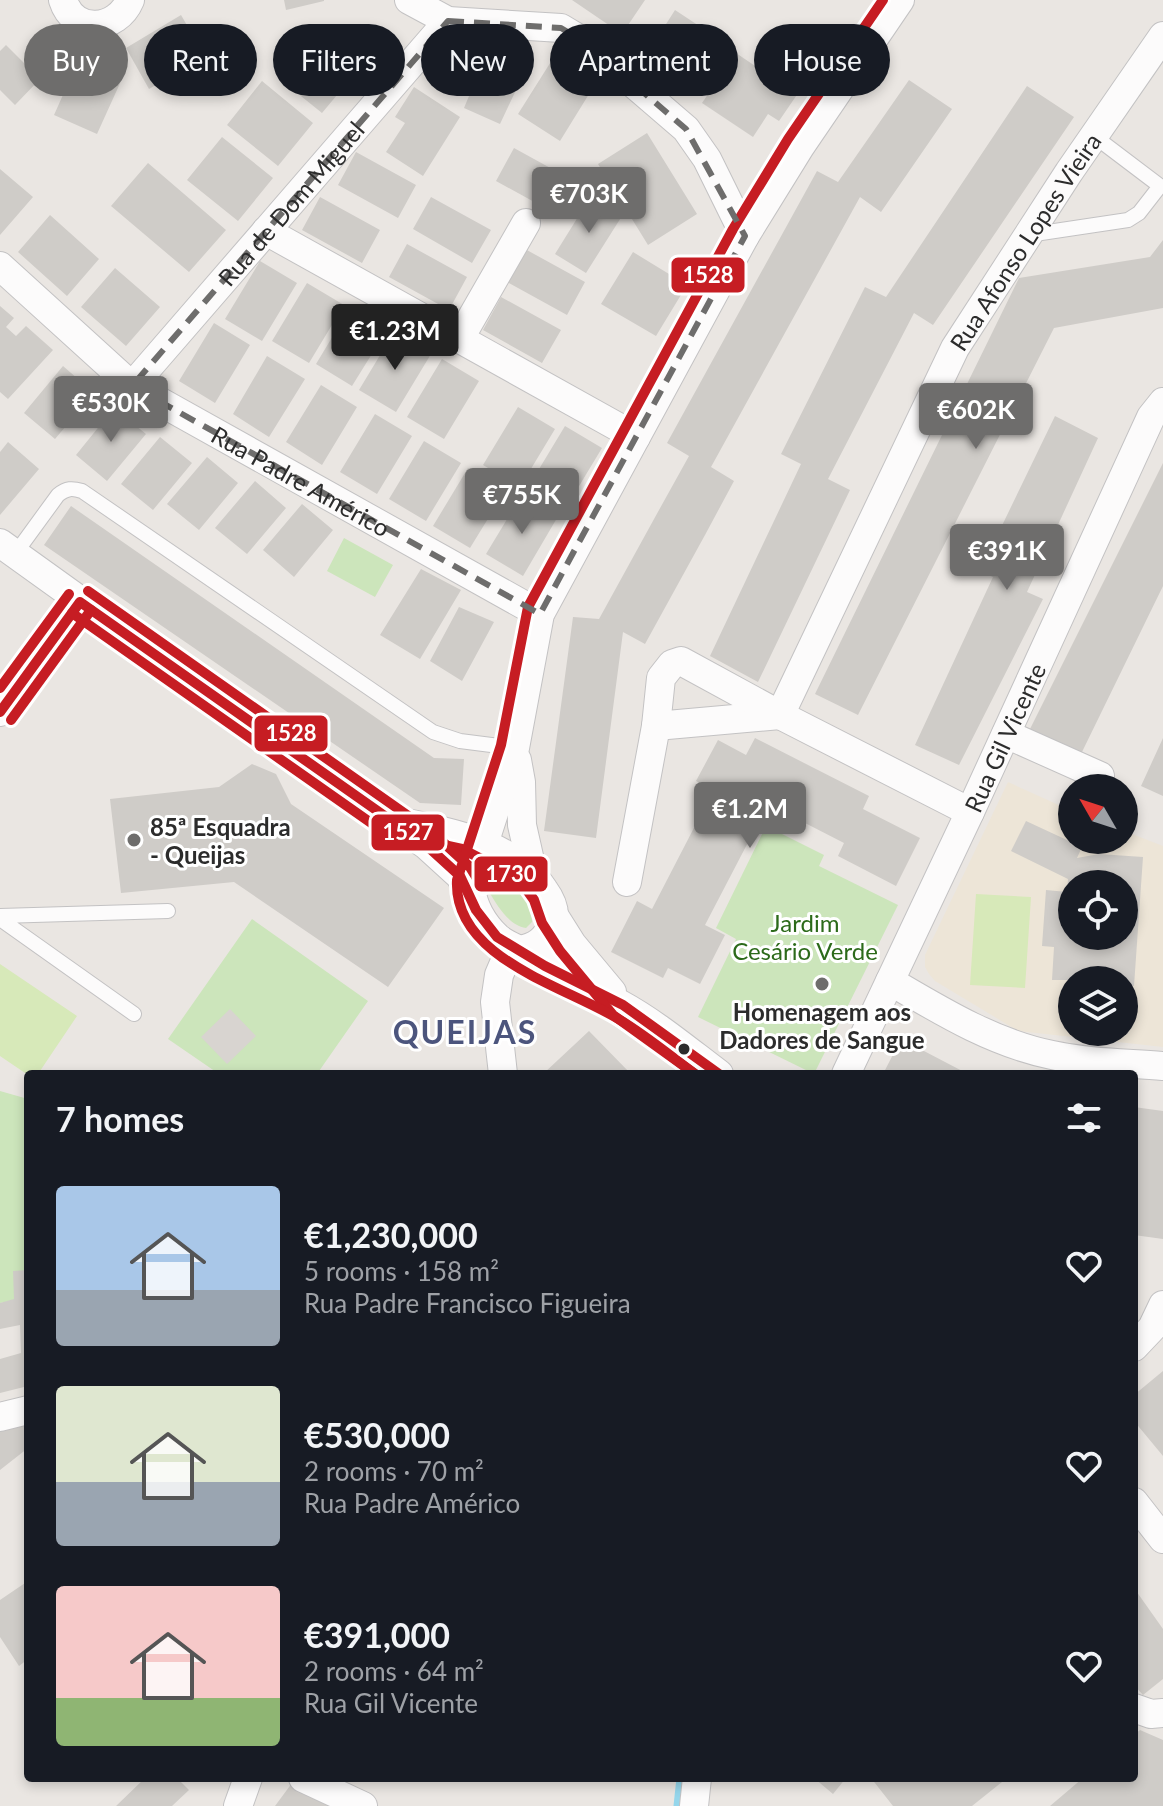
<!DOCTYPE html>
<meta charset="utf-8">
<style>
body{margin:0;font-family:Lato,sans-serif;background:#242831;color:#f1f3f6;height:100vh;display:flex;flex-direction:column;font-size:30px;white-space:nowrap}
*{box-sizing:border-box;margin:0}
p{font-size:26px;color:#9ea1a6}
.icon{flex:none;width:44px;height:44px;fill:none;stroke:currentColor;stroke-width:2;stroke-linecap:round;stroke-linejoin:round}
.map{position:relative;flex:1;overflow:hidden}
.sheet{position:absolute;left:24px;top:1070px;width:1114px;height:712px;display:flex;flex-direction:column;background:#171b24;border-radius:8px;box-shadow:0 4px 12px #0003}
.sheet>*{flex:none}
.top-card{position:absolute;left:24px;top:24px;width:1116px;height:72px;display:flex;gap:16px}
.needle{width:52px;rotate:309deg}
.tools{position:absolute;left:1058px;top:774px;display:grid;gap:16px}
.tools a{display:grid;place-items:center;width:80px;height:80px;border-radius:50%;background:#171b24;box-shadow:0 4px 12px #0003;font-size:40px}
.price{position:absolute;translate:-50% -68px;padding:0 18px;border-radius:8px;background:#6e6d6c;color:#fff;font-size:26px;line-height:52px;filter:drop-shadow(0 2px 4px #0008)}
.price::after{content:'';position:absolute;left:50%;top:48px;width:24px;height:18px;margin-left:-12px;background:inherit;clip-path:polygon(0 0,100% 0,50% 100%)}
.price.active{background:#222;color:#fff}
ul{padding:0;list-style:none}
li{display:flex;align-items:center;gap:24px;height:200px;padding:0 32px}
li span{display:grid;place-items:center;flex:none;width:224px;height:160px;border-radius:8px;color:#555}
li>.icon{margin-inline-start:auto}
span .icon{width:96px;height:96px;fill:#fffc;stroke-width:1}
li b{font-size:34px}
h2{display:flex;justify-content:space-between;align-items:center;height:96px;padding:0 32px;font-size:34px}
.pill{padding:0 28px;border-radius:36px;background:#171b24;box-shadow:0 4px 12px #0003;font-size:28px;line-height:72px}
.pill.active{background:#6e6d6c;color:#fff}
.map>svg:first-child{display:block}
</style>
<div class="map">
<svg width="1163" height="1806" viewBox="0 0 1163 1806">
<rect width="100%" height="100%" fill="#eae6e2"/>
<path fill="#ede5d7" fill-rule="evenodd" d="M1008,782L1072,811V840H1124V831L1163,846V1047L1018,1031L935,981L929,974L925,967V955ZM1072,884H1124V936H1072ZM1072,980H1124V1032H1072Z"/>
<path fill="#cce5bb" d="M344,538L393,565L375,597L327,571Z
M766,826L824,855L819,866L898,905L814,1074L698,1017L736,939L716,928Z
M494,879C515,881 533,902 532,922L526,928C508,925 498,906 489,892Z
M252,919L368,1001L317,1074H219L168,1039Z
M0,1091L28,1099V1298L0,1303Z"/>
<path fill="#d7e9b9" d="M976,894L1031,897L1025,988L970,985Z
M0,964L77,1016L38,1074L28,1075L0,1056Z"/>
<path fill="#d8d4d0" d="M230,1009L256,1036L227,1064L201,1037Z"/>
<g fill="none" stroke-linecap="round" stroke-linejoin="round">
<path stroke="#95d6eb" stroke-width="9" d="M678,1806L681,1778"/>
</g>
<path fill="#cfccc8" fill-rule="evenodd" d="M284,0H324V1L286,10Z
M572,0H645L622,34Z
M675,10L731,47L704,90L689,80L680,93L653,75L660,64L639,49L653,27L661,32Z
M181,15L205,56L149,89L126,48Z
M327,26L367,59L322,113L281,80Z
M6,45L40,79L15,105L0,90V51Z
M83,50L126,70L97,134L54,115Z
M736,53L770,76L778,64L805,83L779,121L768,114L753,137L702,103Z
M471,56L503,71L507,60L526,69L500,124L464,108L469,96L441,83L452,58L467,65Z
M552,60L594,86L560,141L518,114Z
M909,80L952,109L881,212L860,197L711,467L734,481L705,535L645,644L623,632L596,838L544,831L573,617L599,619L659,510L689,456L667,443L817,171L838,182Z
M262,81L313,123L278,166L227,125Z
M1027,86L1074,117L933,325L914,313L828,479L850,490L758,682L710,656L801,464L781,454L865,287L886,297Z
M414,87L460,117L423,176L386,152L405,123L395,117Z
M647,133L697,214L648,245L598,164Z
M222,137L273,178L238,221L187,180Z
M514,148L574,181L556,214L496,181Z
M356,152L416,185L398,218L338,185Z
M148,163L226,230L189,272L111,206Z
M0,169L33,197L0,235Z
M591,196L622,216L586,273L555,254Z
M320,197L380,230L362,263L302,230Z
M431,197L491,230L472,263L413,229Z
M50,215L99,259L67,296L18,252Z
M1163,240V308L1054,328L858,715L815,694L1019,278L1150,257Z
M407,244L467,277L449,310L389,277Z
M525,249L585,282L567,315L507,282Z
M633,252L687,285L656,336L601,304Z
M260,261L297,283L262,341L225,319Z
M115,268L160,307L126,346L81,307Z
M307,283L344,305L309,363L272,341Z
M501,297L561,330L542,363L483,330Z
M0,306L14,318L6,327L16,336L26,326L53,350L8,399L0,392Z
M351,306L388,328L352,386L316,364Z
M214,323L250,345L215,403L179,381Z
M394,332L431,354L396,412L359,390Z
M267,356L305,379L269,437L233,414Z
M442,359L479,381L444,439L407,417Z
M63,366L94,393L55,439L24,413Z
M321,385L357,407L322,465L286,442Z
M518,407L555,429L520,487L483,465Z
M114,408L146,434L107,481L76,455Z
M375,414L412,436L377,494L340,472Z
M1055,416L1098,438L1027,592L1043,599L959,765L915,745L993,577L980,571Z
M565,426L602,448L567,506L530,484Z
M160,437L192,463L153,510L121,484Z
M424,441L461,463L426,521L389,499Z
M8,442L39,469L0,515V452Z
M207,457L238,483L199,530L167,504Z
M1163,463V586L1081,754L1027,735Z
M468,468L505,491L470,548L433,526Z
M255,481L286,508L247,554L215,528Z
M521,496L557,518L523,576L486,554Z
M302,504L333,530L294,577L263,550Z
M71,506L434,758L464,759L461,805L420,803L44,545Z
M421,569L461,590L420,659L380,635Z
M459,607L494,622L462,681L430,661Z
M755,738L869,796L863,809L920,838L896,886L838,856L844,843L768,804L705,925L725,935L700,984L668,968L663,978L611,952L637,901L652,909L713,791L696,781L718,740L746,755Z
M1163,738V796L1141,786Z
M252,764L276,774L291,804L444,908L388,987L234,882L121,893L110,799L219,787Z
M1026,821L1082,847L1077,858L1099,854L1143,857L1134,986L1124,985V980H1052L1054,947L1042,946L1046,890L1067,892L1068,879L1011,851ZM1072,884H1124V936H1072Z
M1124,994L1133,995L1128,1034H1124Z
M589,1031L631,1074H543Z
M901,1039L968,1074H883Z
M1134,1107L1163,1111V1239L1134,1235Z
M28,1270V1386L0,1393V1359L21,1353L20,1325L0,1329V1303L14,1299L13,1271Z
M1163,1371V1456L1134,1421V1395Z
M28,1419V1448L0,1470V1425Z
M28,1581V1659L19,1666L0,1637V1600Z
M1134,1588L1163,1629V1679L1143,1695L1134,1685Z
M1140,1730L1163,1740V1806H1050L1083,1778H1134V1735Z
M145,1778H177L189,1790L172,1806H116Z
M814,1778H846L833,1794Z
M871,1778H1007L972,1806H893Z
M292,1783L343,1806H275Z"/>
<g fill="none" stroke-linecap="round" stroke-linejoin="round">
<defs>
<path id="lane" d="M1028,235L1128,220L1139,213L1160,186L1094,136
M15,554L58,495C67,488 72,488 82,491L433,732L460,741L515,748
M0,916L168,911
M0,919L134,1014"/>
<g id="street">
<path d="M63,0C74,35 117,31 130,0"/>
<path d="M409,0L448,21L561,28L586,43L686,129L707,159L745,236"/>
<path d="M266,231L636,437"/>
<path id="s1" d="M0,266L132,386L540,614"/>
<path d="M460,338L526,223"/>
<path id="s2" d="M132,386L448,21"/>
<path d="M0,543L256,727L426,845L460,876L471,895"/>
<path d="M0,712L80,602"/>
<path id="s3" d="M780,715L955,348L1069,172L1163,36"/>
<path d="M656,726L780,715"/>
<path d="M1006,734L1100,776"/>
<path d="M517,760L521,782L522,825L533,874"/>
<path d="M403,822C454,834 513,843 544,890C552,901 557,912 552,924C546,940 536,947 520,950"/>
<path d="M506,857C454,861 469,911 497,937C505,944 514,947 523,952C555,969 588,986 620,1004C655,1023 687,1050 719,1074"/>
<path d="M475,872L515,748L540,614L745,236L800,147L900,0"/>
<path d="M627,882L656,726L661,678L672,664L681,661L780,715L970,812"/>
<path d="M555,917L572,944L612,992"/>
<path d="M890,981C941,1011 993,1043 1052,1055C1088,1063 1126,1063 1163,1066"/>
<path d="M503,1074L495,1002L499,975L511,947"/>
<path id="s4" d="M846,1074L970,812L1151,417L1163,402"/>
<path d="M1134,1347L1152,1328L1163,1305"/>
<path d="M0,1417L28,1410"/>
<path d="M1134,1502L1163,1539"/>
<path d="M1134,1708L1151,1714L1163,1713"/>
<path d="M303,1778L363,1806"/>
<path d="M238,1806L248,1778"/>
<path d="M694,1806L697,1778"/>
</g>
</defs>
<use href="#lane" stroke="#c3c2c3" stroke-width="16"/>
<use href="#street" stroke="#c3c2c3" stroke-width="30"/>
<use href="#lane" stroke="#fcfbfb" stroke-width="14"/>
<use href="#street" stroke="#fcfbfb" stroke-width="28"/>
<defs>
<path id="bus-1" d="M80,602L426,845L460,876L476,910L497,937L545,966L623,1005L719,1074
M0,712L80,602"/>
<path id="bus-2" d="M72,613L384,832L462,849L511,874L522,883L534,900L542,923L560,951L613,1015L695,1074
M11,720L91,610"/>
<path id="bus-3" d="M88,591L434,834L470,867L483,888
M0,688L69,594
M695,1074C669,1055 643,1033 615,1017C561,985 453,957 457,880L501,745L528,607L733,229L788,139L883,0"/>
</defs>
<use href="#bus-1" stroke="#fff" stroke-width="16"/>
<use href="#bus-2" stroke="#fff" stroke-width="16"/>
<use href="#bus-3" stroke="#fff" stroke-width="16"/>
<use href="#bus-1" stroke="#c61d23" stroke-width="10"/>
<use href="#bus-2" stroke="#c61d23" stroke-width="10"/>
<use href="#bus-3" stroke="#c61d23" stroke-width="10"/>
</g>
<path fill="none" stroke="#6e6d6c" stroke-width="6" stroke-dasharray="16 10" stroke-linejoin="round" d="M448,21L561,28L586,43L686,129L745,236L540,614L132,386Z"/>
<g fill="#6e6d6c" stroke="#fff" stroke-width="3">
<circle cx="134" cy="840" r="8"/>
<circle cx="822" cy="984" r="8"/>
</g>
<circle fill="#2c2c2c" stroke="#fff" stroke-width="3" cx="684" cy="1049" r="7"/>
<g text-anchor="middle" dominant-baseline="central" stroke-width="6" stroke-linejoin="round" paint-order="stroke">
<g font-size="24" fill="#2c2c2c" stroke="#fff">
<text stroke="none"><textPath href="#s2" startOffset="242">Rua de Dom Miguel</textPath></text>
<text stroke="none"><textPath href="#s3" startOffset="534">Rua Afonso Lopes Vieira</textPath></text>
<text stroke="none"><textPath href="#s1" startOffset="372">Rua Padre Américo</textPath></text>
<text stroke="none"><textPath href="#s4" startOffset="372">Rua Gil Vicente</textPath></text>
</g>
<g font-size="24" font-weight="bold" fill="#2c2c2c" stroke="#fff" text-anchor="start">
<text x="150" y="826">85ª Esquadra<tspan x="150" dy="28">- Queijas</tspan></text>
<text x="822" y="1011" text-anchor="middle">Homenagem aos<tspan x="822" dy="28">Dadores de Sangue</tspan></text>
</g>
<g font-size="24" fill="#2c6a1a" stroke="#fff">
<text x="805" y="922">Jardim<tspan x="805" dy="28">Cesário Verde</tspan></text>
</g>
<g font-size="32" font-weight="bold" letter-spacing="2" fill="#4c557d" stroke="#fff">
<text x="465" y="1031">QUEIJAS</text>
</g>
</g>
<g stroke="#fff" stroke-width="3">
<rect x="670" y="256" width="76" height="38" rx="8" fill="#c61d23"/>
<rect x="253" y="714" width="76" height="39" rx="8" fill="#c61d23"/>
<rect x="370" y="813" width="76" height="39" rx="8" fill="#c61d23"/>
<rect x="473" y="855" width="76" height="38" rx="8" fill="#c61d23"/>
</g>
<g font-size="22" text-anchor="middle" font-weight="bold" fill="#fff">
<text x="708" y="283">1528</text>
<text x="291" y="741">1528</text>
<text x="408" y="840">1527</text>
<text x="511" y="882">1730</text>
</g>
</svg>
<div class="tools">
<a><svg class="needle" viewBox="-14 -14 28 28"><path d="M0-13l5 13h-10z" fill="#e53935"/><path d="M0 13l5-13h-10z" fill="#9ea1a6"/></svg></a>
<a><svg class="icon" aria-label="locate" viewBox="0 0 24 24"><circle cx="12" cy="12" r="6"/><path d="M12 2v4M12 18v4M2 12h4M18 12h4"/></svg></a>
<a><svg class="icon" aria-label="layers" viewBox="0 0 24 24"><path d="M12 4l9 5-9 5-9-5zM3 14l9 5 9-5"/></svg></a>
</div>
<b class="price" style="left:589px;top:235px">€703K</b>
<b class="price active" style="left:395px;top:372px">€1.23M</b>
<b class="price" style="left:111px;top:444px">€530K</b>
<b class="price" style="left:976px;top:451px">€602K</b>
<b class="price" style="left:522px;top:536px">€755K</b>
<b class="price" style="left:1007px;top:592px">€391K</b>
<b class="price" style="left:750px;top:850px">€1.2M</b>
<div class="top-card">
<a class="pill active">Buy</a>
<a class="pill">Rent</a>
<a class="pill">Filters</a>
<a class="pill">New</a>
<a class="pill">Apartment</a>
<a class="pill">House</a>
</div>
<section class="sheet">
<h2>7 homes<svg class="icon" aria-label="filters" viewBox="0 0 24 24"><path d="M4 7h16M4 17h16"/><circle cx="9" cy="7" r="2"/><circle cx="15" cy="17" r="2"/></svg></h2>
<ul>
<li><span style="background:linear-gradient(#a9c7e8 65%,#9aa5b1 0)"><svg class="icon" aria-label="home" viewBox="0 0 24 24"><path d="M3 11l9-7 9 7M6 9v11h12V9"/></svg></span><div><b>€1,230,000</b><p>5 rooms · 158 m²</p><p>Rua Padre Francisco Figueira</p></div><svg class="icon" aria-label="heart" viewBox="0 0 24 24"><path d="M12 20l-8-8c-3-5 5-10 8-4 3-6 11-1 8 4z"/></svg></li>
<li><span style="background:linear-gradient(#dfe7d0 60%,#9aa5b1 0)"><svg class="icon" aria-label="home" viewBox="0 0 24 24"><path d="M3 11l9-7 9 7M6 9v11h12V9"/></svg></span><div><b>€530,000</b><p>2 rooms · 70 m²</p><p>Rua Padre Américo</p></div><svg class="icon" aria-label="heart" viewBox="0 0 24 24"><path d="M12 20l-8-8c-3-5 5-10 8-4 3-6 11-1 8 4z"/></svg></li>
<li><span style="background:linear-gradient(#f6c9c9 70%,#8fb573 0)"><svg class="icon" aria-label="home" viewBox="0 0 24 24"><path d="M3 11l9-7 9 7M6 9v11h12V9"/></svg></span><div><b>€391,000</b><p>2 rooms · 64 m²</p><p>Rua Gil Vicente</p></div><svg class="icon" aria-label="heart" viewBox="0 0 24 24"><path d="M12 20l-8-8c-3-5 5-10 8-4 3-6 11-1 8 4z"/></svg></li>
</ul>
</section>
</div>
